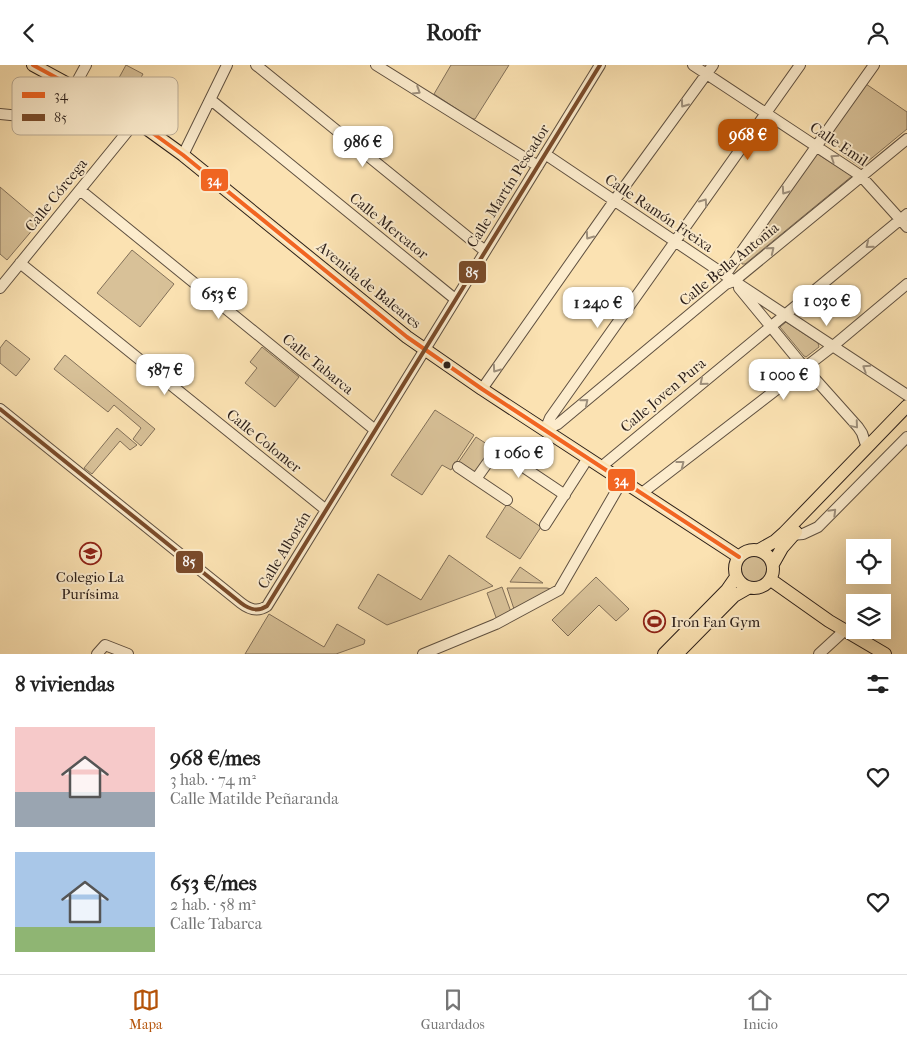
<!DOCTYPE html>
<html lang="es">
<meta charset="utf-8">
<style>
body{margin:0;font-family:"IM FELL French Canon",serif;background:#f6f6f6;color:#222;height:100vh;display:flex;flex-direction:column;font-size:19px;white-space:nowrap}
*{box-sizing:border-box;margin:0}
p{font-size:16px;color:#767676}
.icon{flex:none;width:28px;height:28px;fill:none;stroke:currentColor;stroke-width:2;stroke-linecap:round;stroke-linejoin:round}
.map{position:relative;height:589px;overflow:hidden}
.details{display:flex;flex-direction:column;background:#fff;flex:1}
.details>*{flex:none}
.controls{position:absolute;left:846px;top:474px;display:grid;gap:10px}
.controls a{display:grid;place-items:center;width:45px;height:45px;border-radius:0px;background:#fff;box-shadow:0 5px 20px #0002;font-size:25px}
.price{position:absolute;translate:-50% -42px;padding:0 11px;border-radius:10px;background:#fff;color:#222;font-size:16px;line-height:32px;filter:drop-shadow(0 1px 2px #0008)}
.price::after{content:'';position:absolute;left:50%;top:30px;width:15px;height:11px;margin-left:-8px;background:inherit;clip-path:polygon(0 0,100% 0,50% 100%)}
.price.selected{background:#b45309;color:#fff}
ul{padding:0;list-style:none}
li{display:flex;align-items:center;gap:15px;height:125px;padding:0 15px}
li span{display:grid;place-items:center;flex:none;width:140px;height:100px;border-radius:0px;color:#555}
li>.icon{margin-inline-start:auto}
span .icon{width:60px;height:60px;fill:#fffc;stroke-width:1}
li b{font-size:21px}
h2{display:flex;justify-content:space-between;align-items:center;height:60px;padding:0 15px;font-size:21px}
header{display:flex;justify-content:space-between;align-items:center;height:65px;padding:0 15px;background:#fff;font-size:22px;font-weight:800}
.tab-bar{display:flex;justify-content:space-around;align-items:center;height:70px;border-top:1px solid #e0e0e0;background:#fff;font-size:14px;color:#767676}
.tab-bar a{display:grid;justify-items:center;gap:2px}
.tab-bar .selected{color:#b45309}
.map>svg:first-child{display:block}
</style>
<header><svg class="icon" aria-label="back" viewBox="0 0 24 24"><path d="M15 5l-7 7 7 7"/></svg>Roofr<svg class="icon" aria-label="person" viewBox="0 0 24 24"><circle cx="12" cy="8" r="4"/><path d="M4 21q1-7 8-7t8 7"/></svg></header>
<div class="map">
<svg width="907" height="589" viewBox="0 0 907 589">
<rect width="100%" height="100%" fill="#fbe2b2"/>
<filter id="stains"><feTurbulence type="fractalNoise" baseFrequency=".004" numOctaves="4"/><feColorMatrix values="0 0 0 0 .2 0 0 0 0 .09 0 0 0 0 .02 0 0 0 .5 -.17"/></filter>
<radialGradient id="worn" r=".72"><stop offset=".6" stop-color="#630" stop-opacity="0"/><stop offset="1" stop-color="#630" stop-opacity=".3"/></radialGradient>
<path fill="#d8c198" stroke="#827059" d="M126,0L143,9L125,40L109,31Z
M451,0H509L475,54H472L434,29Z
M866,19L907,47V64L861,102L842,89L844,85L836,80L837,77L828,71Z
M816,88L852,111L745,199H742L741,195Z
M0,122L40,156L7,195L0,189Z
M132,185L174,219L140,262L97,228Z
M786,257L818,278L819,282L806,292L804,291L780,262Z
M6,275L30,294L16,311L0,298V283Z
M262,282L299,312L275,342L245,318L257,303L250,297Z
M65,290L155,364L141,381L133,374L141,363L114,340L108,347L54,304Z
M435,345L474,370L451,405L442,400L422,430L391,410Z
M117,363L137,380L130,385L120,376L92,409L84,403Z
M476,372L493,383L476,409L458,398Z
M507,439L541,462L520,494L486,472Z
M740 504a14 14 0 1 1 28 0a14 14 0 1 1-28 0Z
M449,490L493,521L387,560L358,543L378,509L421,535Z
M520,502L543,518L510,517Z
M596,512L629,544L616,556L599,540L568,571L552,555Z
M502,522L511,547L497,555L487,528Z
M507,523H547L551,524L514,544Z
M269,549L324,582L337,559L365,575L364,579L336,589H245Z"/>
<g fill="none" stroke-linecap="round" stroke-linejoin="round">
<defs>
<path id="minor" d="M256,0L485,186
M376,0L538,101
M693,0L861,111L907,162
M74,22L86,0
M211,35L455,234
M0,49L110,60L128,65
M545,89L734,216L907,330
M183,90L227,0
M80,125L375,365
M20,198L326,445
M725,210L874,0
M0,223L136,56
M739,223L799,296L858,362L862,368L867,383
M482,324L614,136L713,0
M0,344L241,538C250,545 258,547 267,541L600,0
M545,365L558,359L726,219L734,216L907,74
M545,365L550,353L800,0
M458,402L507,435
M601,402L907,149
M476,414L493,390L497,387H501L565,430
M642,428L833,281L907,219
M545,460L588,393
M792,470L803,469L818,462L907,372
M97,589L105,580L128,589
M423,589L496,559L559,525L622,416
M819,589L844,566"/>
<path id="major" d="M33,0L136,56L183,90L407,272L482,324L739,492
M735 504a19 19 0 1 1 38 0a19 19 0 1 1-38 0Z
M759,485L775,476L784,468L907,341
M773,499L782,483L796,467
M771,515L829,556L885,589
M664,589L727,525L736,512
M677,589L734,531L748,523"/>
</defs>
<use href="#minor" stroke="#5f5040" stroke-width="12"/>
<use href="#major" stroke="#2b1f1a" stroke-width="14"/>
<use href="#minor" stroke="#fceccd" stroke-width="10"/>
<use href="#major" stroke="#fbe2b2" stroke-width="12"/>
<defs>
<path id="bus-1" d="M33,0L136,56L183,90L407,272L482,324L739,492"/>
<path id="bus-2" d="M0,344L241,538C250,545 258,547 267,541L600,0"/>
</defs>
<use href="#bus-1" stroke="#fceccd" stroke-width="8"/>
<use href="#bus-2" stroke="#fceccd" stroke-width="8"/>
<use href="#bus-1" stroke="#f26522" stroke-width="4"/>
<use href="#bus-2" stroke="#7a4b2a" stroke-width="4"/>
</g>
<defs><path id="oneway-chevron" d="M-2-3.5L2.5 0L-2 3.5" fill="none" stroke-width="1.6" stroke-linecap="round" stroke-linejoin="round" transform="scale(1.25)"/></defs>
<g stroke="#9e907c">
<use href="#oneway-chevron" transform="translate(417 26) rotate(32)"/>
<use href="#oneway-chevron" transform="translate(684 39) rotate(126)"/>
<use href="#oneway-chevron" transform="translate(834 93) rotate(-146)"/>
<use href="#oneway-chevron" transform="translate(785 126) rotate(125)"/>
<use href="#oneway-chevron" transform="translate(704 137) rotate(-55)"/>
<use href="#oneway-chevron" transform="translate(589 171) rotate(125)"/>
<use href="#oneway-chevron" transform="translate(869 180) rotate(141)"/>
<use href="#oneway-chevron" transform="translate(771 185) rotate(-39)"/>
<use href="#oneway-chevron" transform="translate(866 303) rotate(-147)"/>
<use href="#oneway-chevron" transform="translate(496 304) rotate(125)"/>
<use href="#oneway-chevron" transform="translate(703 317) rotate(140)"/>
<use href="#oneway-chevron" transform="translate(585 337) rotate(-40)"/>
<use href="#oneway-chevron" transform="translate(855 360) rotate(50)"/>
<use href="#oneway-chevron" transform="translate(681 399) rotate(-38)"/>
<use href="#oneway-chevron" transform="translate(833 447) rotate(-45)"/>
</g>
<defs>
<symbol id="school-ring" viewBox="-11 -11 22 22"><circle r="9.5" fill="#fceccd" stroke="#8f2418" stroke-width="1.5"/><path d="M0-5L7-2L0 1L-7-2ZM-4 1L0 2.5L4 1V4Q0 6-4 4Z" fill="#8f2418"/></symbol>
<symbol id="stadium-ring" viewBox="-11 -11 22 22"><circle r="9.5" fill="#fceccd" stroke="#8f2418" stroke-width="1.5"/><path d="M0-5a6.5 5 0 1 0 0 10a6.5 5 0 1 0 0-10ZM-3.5-1.8h7v3.6h-7Z" fill="#8f2418"/></symbol>
</defs>
<g fill-rule="evenodd">
<use href="#school-ring" x="78" y="476" width="25" height="25"/>
<use href="#stadium-ring" x="642" y="544" width="25" height="25"/>
</g>
<circle fill="#2b1f1a" stroke="#fceccd" stroke-width="2" cx="447" cy="300" r="4.5"/>
<g text-anchor="middle" dominant-baseline="central" stroke-width="4" stroke-linejoin="round" paint-order="stroke">
<g font-size="15" fill="#2b1f1a" stroke="#fceccd">
<text transform="translate(839 79) rotate(34)">Calle Emil</text>
<text transform="translate(508 121) rotate(-58)">Calle Martín Pescador</text>
<text transform="translate(56 130) rotate(-51)">Calle Córcega</text>
<text transform="translate(659 148) rotate(34)">Calle Ramón Freixa</text>
<text transform="translate(389 161) rotate(39)">Calle Mercator</text>
<text transform="translate(729 199) rotate(-39)">Calle Bella Antonia</text>
<text transform="translate(369 220) rotate(39)">Avenida de Baleares</text>
<text transform="translate(318 299) rotate(39)">Calle Tabarca</text>
<text transform="translate(663 330) rotate(-40)">Calle Joven Pura</text>
<text transform="translate(264 376) rotate(39)">Calle Colomer</text>
<text transform="translate(284 485) rotate(-59)">Calle Alborán</text>
</g>
<g font-size="15" fill="#2b1f1a" stroke="#fceccd">
<text x="90" y="512">Colegio La<tspan x="90" dy="17">Purísima</tspan></text>
<text x="671" y="557" text-anchor="start">Iron Fan Gym</text>
</g>
</g>
<rect x="12" y="12" width="166" height="58" rx="8" fill="#fceccd" stroke="#bdae97" stroke-width="1"/>
<rect x="22" y="27" width="23" height="6" fill="#f26522"/>
<rect x="22" y="49" width="23" height="7" fill="#7a4b2a"/>
<g font-size="14" fill="#2b1f1a">
<text x="54" y="35">34</text>
<text x="54" y="57">85</text>
</g>
<g stroke="#fceccd" stroke-width="2">
<rect x="200" y="103" width="29" height="24" rx="5" fill="#f26522"/>
<rect x="458" y="195" width="29" height="24" rx="5" fill="#7a4b2a"/>
<rect x="607" y="403" width="29" height="24" rx="5" fill="#f26522"/>
<rect x="175" y="485" width="29" height="24" rx="5" fill="#7a4b2a"/>
</g>
<g font-size="14" text-anchor="middle" font-weight="bold" fill="#fff">
<text x="214" y="120">34</text>
<text x="472" y="212">85</text>
<text x="621" y="420">34</text>
<text x="189" y="501">85</text>
</g>
<rect width="100%" height="100%" filter="url(#stains)"/>
<rect width="100%" height="100%" fill="url(#worn)"/>
</svg>
<div class="controls">
<a><svg class="icon" aria-label="locate" viewBox="0 0 24 24"><circle cx="12" cy="12" r="6"/><path d="M12 2v4M12 18v4M2 12h4M18 12h4"/></svg></a>
<a><svg class="icon" aria-label="layers" viewBox="0 0 24 24"><path d="M12 4l9 5-9 5-9-5zM3 14l9 5 9-5"/></svg></a>
</div>
<b class="price selected" style="left:748px;top:96px">968 €</b>
<b class="price" style="left:363px;top:103px">986 €</b>
<b class="price" style="left:219px;top:255px">653 €</b>
<b class="price" style="left:827px;top:262px">1 030 €</b>
<b class="price" style="left:598px;top:264px">1 240 €</b>
<b class="price" style="left:165px;top:331px">587 €</b>
<b class="price" style="left:784px;top:336px">1 000 €</b>
<b class="price" style="left:519px;top:414px">1 060 €</b>
</div>
<section class="details">
<h2>8 viviendas<svg class="icon" aria-label="filters" viewBox="0 0 24 24"><path d="M4 7h16M4 17h16"/><circle cx="9" cy="7" r="2"/><circle cx="15" cy="17" r="2"/></svg></h2>
<ul>
<li><span style="background:linear-gradient(#f6c9c9 65%,#9aa5b1 0)"><svg class="icon" aria-label="home" viewBox="0 0 24 24"><path d="M3 11l9-7 9 7M6 9v11h12V9"/></svg></span><div><b>968 €/mes</b><p>3 hab. · 74 m²</p><p>Calle Matilde Peñaranda</p></div><svg class="icon" aria-label="heart" viewBox="0 0 24 24"><path d="M12 20l-8-8c-3-5 5-10 8-4 3-6 11-1 8 4z"/></svg></li>
<li><span style="background:linear-gradient(#a9c7e8 75%,#8fb573 0)"><svg class="icon" aria-label="home" viewBox="0 0 24 24"><path d="M3 11l9-7 9 7M6 9v11h12V9"/></svg></span><div><b>653 €/mes</b><p>2 hab. · 58 m²</p><p>Calle Tabarca</p></div><svg class="icon" aria-label="heart" viewBox="0 0 24 24"><path d="M12 20l-8-8c-3-5 5-10 8-4 3-6 11-1 8 4z"/></svg></li>
</ul>
</section>
<nav class="tab-bar">
<a class="selected"><svg class="icon" aria-label="map" viewBox="0 0 24 24"><path d="M3 6l6-2 6 2 6-2v14l-6 2-6-2-6 2zM9 4v14M15 6v14"/></svg>Mapa</a>
<a><svg class="icon" aria-label="saved" viewBox="0 0 24 24"><path d="M7 4h10v16l-5-4-5 4z"/></svg>Guardados</a>
<a><svg class="icon" aria-label="home" viewBox="0 0 24 24"><path d="M3 11l9-7 9 7M6 9v11h12V9"/></svg>Inicio</a>
</nav>
